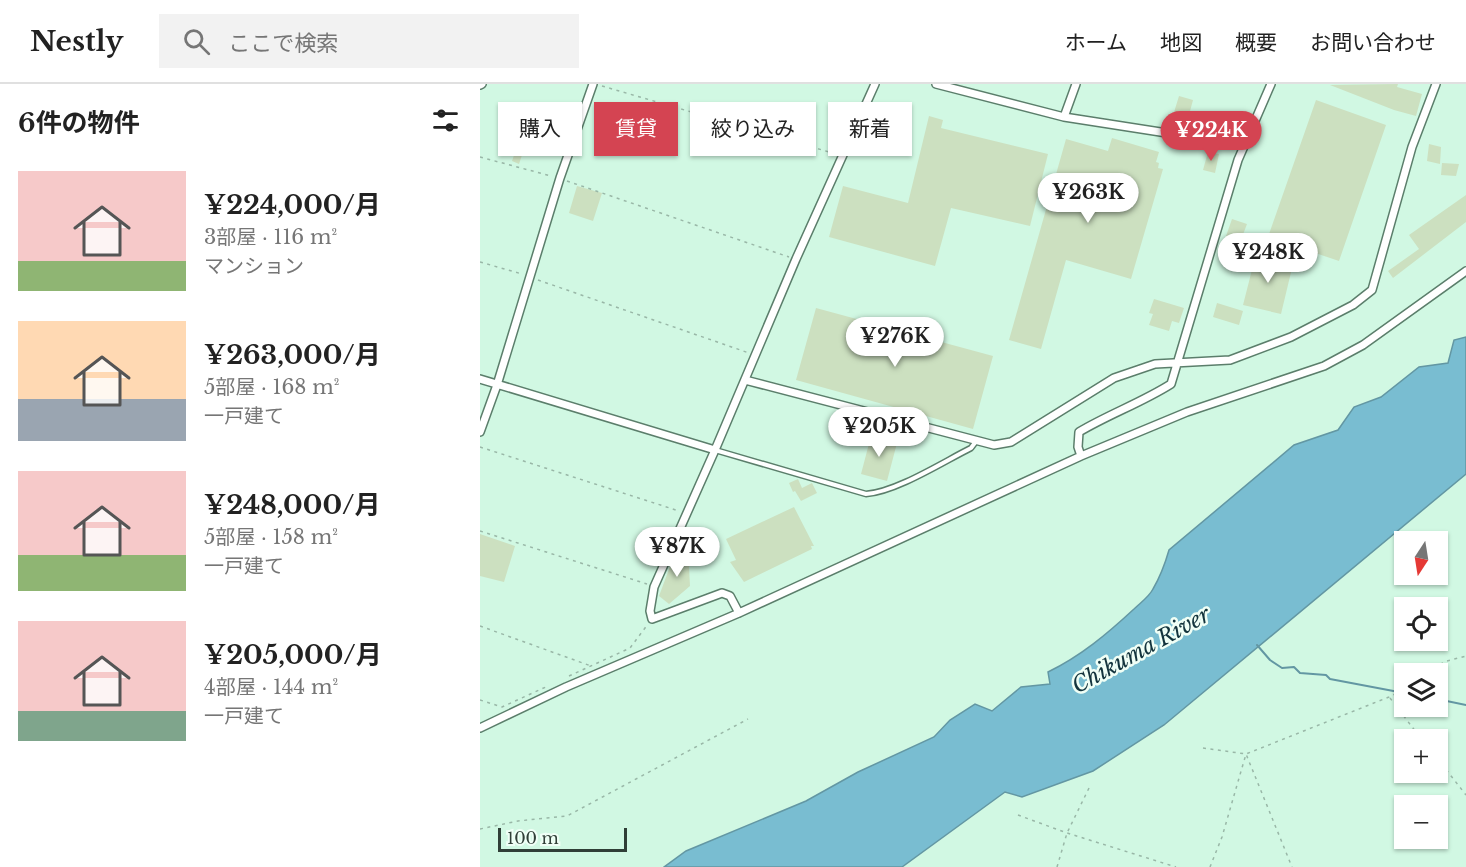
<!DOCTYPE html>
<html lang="ja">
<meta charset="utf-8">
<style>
body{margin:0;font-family:"Libre Baskerville","Noto Sans JP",serif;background:#f2f2f2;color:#222;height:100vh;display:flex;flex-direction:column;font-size:22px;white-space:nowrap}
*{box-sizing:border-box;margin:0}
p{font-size:20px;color:#767676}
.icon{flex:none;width:33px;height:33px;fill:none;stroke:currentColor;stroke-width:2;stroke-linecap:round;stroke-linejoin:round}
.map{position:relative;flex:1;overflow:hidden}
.sheet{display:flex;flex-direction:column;background:#fff;width:480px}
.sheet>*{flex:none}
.top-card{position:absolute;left:18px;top:18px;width:570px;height:54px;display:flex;gap:12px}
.needle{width:39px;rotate:192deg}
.fabs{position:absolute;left:914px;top:447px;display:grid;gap:12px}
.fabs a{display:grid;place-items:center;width:54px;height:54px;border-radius:0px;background:#fff;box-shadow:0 2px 4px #0004;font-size:30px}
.scale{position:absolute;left:18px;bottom:15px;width:129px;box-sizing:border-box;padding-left:6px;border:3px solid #303f37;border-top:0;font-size:16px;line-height:21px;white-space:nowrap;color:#303f37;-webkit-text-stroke:4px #f0fff6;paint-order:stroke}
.price{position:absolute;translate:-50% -51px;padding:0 14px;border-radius:21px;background:#fff;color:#222;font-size:20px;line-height:39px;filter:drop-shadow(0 2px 3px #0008)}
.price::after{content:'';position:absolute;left:50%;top:36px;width:18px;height:14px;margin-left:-9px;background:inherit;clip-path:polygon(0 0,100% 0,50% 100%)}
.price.selected{background:#d44452;color:#fff}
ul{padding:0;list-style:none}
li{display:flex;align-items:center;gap:18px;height:150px;padding:0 18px}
li span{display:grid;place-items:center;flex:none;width:168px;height:120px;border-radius:0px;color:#555}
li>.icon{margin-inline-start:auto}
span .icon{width:72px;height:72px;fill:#fffc;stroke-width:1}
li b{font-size:26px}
h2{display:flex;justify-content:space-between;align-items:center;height:72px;padding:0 18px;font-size:26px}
.chip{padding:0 21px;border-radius:0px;background:#fff;box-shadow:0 2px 4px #0004;font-size:21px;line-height:54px}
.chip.selected{background:#d44452;color:#fff}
header{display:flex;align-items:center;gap:36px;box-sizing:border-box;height:84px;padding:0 30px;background:#fff;border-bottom:2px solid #e0e0e0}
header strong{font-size:28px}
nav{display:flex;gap:33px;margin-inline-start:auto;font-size:21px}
.search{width:420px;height:54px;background:#f2f2f2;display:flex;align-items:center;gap:15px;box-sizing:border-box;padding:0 21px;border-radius:0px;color:#767676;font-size:22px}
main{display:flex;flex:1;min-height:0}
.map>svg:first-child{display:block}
</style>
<header>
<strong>Nestly</strong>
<div class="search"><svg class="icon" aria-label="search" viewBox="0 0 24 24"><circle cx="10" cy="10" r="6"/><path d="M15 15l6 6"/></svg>ここで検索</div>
<nav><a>ホーム</a><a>地図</a><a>概要</a><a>お問い合わせ</a></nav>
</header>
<main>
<section class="sheet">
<h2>6件の物件<svg class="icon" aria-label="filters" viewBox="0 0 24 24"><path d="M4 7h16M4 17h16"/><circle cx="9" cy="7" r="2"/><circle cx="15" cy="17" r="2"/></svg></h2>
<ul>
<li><span style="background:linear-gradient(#f6c9c9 75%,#8fb573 0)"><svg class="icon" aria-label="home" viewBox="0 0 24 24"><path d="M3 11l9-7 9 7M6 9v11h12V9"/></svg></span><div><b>¥224,000/月</b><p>3部屋 · 116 m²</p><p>マンション</p></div></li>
<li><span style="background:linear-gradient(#ffd9b3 65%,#9aa5b1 0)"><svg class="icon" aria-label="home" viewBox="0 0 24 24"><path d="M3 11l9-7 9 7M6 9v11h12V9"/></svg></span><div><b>¥263,000/月</b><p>5部屋 · 168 m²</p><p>一戸建て</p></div></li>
<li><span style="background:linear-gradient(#f6c9c9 70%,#8fb573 0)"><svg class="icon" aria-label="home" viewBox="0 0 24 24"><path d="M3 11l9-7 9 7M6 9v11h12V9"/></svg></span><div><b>¥248,000/月</b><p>5部屋 · 158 m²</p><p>一戸建て</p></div></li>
<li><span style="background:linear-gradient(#f6c9c9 75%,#7fa58c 0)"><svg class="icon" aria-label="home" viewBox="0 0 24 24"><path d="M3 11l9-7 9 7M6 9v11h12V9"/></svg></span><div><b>¥205,000/月</b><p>4部屋 · 144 m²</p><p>一戸建て</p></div></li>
</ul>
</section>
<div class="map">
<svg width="986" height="783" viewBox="0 0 986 783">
<rect width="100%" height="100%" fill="#d1f8e3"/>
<path fill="#79bdd1" stroke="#6397a3" stroke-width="1.5" d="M986,253V390L684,641L613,687L542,713L525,708L422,783H184L206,767L326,717L378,688L454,653L470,636L495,620L512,627L541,603L570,600L568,588C601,572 627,550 654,525C660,519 669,513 673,505C680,493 685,480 689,466L814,361L858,346L874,323L901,313L939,283L968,279L974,256Z"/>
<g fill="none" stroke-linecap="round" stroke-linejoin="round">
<path stroke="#6397a3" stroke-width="2" d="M777,561L790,576L802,584L814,583L820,589L846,591L850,595L924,609
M957,615L986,621"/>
</g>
<path fill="#cce0c0" d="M918,0L917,3L942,10L936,32L914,26L850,1Z
M699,12L713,16L706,42L691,38Z
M836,16L906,41L859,177L788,153Z
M449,32L463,36L461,44L568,70L550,142L471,124L455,182L349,153L363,102L428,119Z
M46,37L65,43L58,63L46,59L39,80L32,77Z
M632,54L679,68L676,78L679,79L678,84L683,85L651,195L586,176L561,265L529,256L586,55L628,67Z
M949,60L961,63L960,80L947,77Z
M728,68L739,70L735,89L723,86Z
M962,79L979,80L976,92L961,91Z
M97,102L122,109L113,137L89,129Z
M986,111V138L913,194L908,187L939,165L929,151Z
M752,135L767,140L759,161L745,155Z
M776,170L813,180L801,230L763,221Z
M674,215L704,224L699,239L692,237L689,247L669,241L673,230L669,229Z
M737,219L763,227L759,241L733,233Z
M336,224L513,272L493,345L316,296Z
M391,352L417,359L407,397L381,390Z
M318,395L322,404L332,399L337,409L321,417L315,407L313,408L309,399Z
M314,423L334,462H331L332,465L264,498L250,478L256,476L246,455Z
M0,450L35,462L24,498L0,492Z
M198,467L212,473L209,483L210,502L189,520L179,512L195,469Z"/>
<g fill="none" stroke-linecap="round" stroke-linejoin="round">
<defs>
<path id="service" d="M235,366L386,410C416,408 463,378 491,364L497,356"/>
<path id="minor" d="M456,0L584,33L764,61
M0,1L2,0
M584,33L596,0
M0,295L235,366
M265,296L514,361L531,358L634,294L675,280L750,276L811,253L873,221L892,206L932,63L956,0
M0,348L17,301L80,94L113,0
M601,372L598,363L599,348C629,330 661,319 691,300L758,76L791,0
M259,529L250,512L242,509L172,535L170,527L174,503L235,366L316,175L395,0
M0,644L86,603L259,529L601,372L707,328L844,282L883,261L986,187"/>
</defs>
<use href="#service" stroke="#5b7e6b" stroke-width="7"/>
<use href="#minor" stroke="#5b7e6b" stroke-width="10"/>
<path stroke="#99b7a7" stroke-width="1.5" stroke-dasharray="3 4.5" stroke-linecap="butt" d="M122,2L356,70
M0,73L71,92
M87,97L309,173
M0,178L42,190
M58,196L269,269
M0,363L199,427
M0,447L167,500
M0,542L111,582
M940,590L967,577L986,572
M89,592L150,564L168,540
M910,614L942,656
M0,616L22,623L68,602
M723,664L766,670L812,783
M957,674L986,711
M538,731L587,749L696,783
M0,745L38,737L87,732L268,635
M577,783L587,749L610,702
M730,783L742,753L766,670L909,613L915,610L924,597"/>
<use href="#service" stroke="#fff" stroke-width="4"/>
<use href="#minor" stroke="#fff" stroke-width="7"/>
</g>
<g text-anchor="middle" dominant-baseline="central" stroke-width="5" stroke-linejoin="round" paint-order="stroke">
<g font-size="22" font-style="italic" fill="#13343d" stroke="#f0fff6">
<text transform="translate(661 566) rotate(-29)">Chikuma River</text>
</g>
</g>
</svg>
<div class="fabs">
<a><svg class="needle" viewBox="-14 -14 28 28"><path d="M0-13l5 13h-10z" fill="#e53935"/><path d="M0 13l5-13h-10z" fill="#767676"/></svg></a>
<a><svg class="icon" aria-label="locate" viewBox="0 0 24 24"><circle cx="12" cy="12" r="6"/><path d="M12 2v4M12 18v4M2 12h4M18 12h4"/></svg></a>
<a><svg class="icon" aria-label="layers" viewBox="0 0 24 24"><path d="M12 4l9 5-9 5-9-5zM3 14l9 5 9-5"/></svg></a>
<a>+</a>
<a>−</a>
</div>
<div class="scale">100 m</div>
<b class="price selected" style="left:731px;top:78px">¥224K</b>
<b class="price" style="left:608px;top:140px">¥263K</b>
<b class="price" style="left:788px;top:200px">¥248K</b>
<b class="price" style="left:415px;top:284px">¥276K</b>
<b class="price" style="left:399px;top:374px">¥205K</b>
<b class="price" style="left:197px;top:494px">¥87K</b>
<div class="top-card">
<a class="chip">購入</a>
<a class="chip selected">賃貸</a>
<a class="chip">絞り込み</a>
<a class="chip">新着</a>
</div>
</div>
</main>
